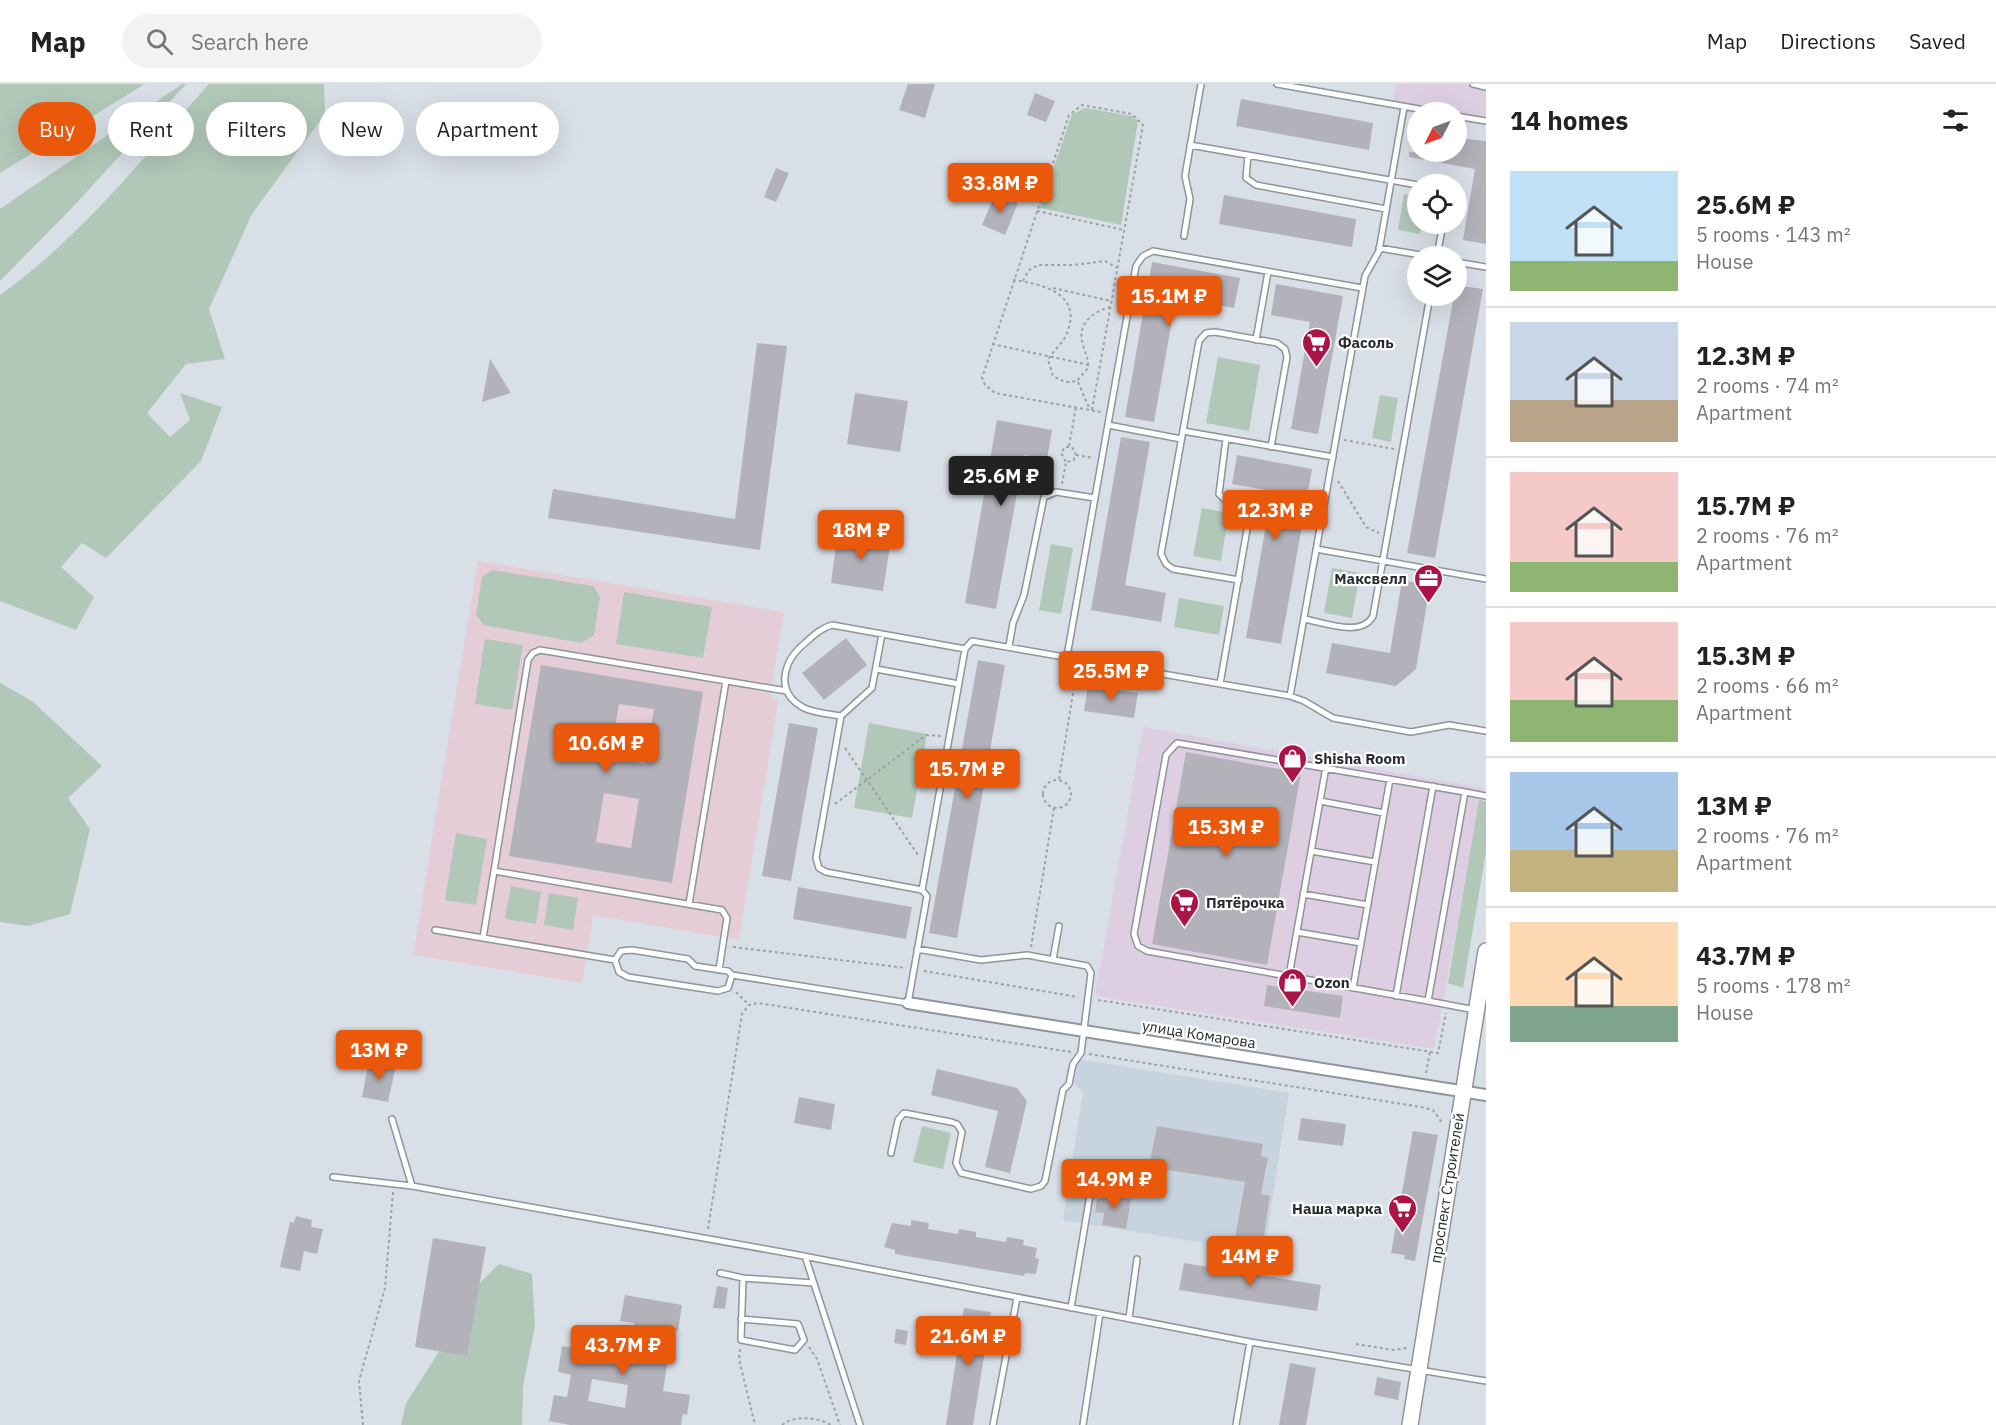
<!DOCTYPE html>
<meta charset="utf-8">
<style>
body{margin:0;font-family:"IBM Plex Sans",sans-serif;background:#f2f2f2;color:#222;height:100vh;display:flex;flex-direction:column;font-size:22px;white-space:nowrap}
*{box-sizing:border-box;margin:0}
p{font-size:20px;color:#767676}
.icon{flex:none;width:33px;height:33px;fill:none;stroke:currentColor;stroke-width:2;stroke-linecap:round;stroke-linejoin:round}
.map{position:relative;flex:1;overflow:hidden}
.drawer{display:flex;flex-direction:column;background:#fff;width:510px}
.drawer>*{flex:none}
.guide{position:absolute;left:18px;top:18px;width:570px;height:54px;display:flex;gap:12px}
.needle{width:39px;rotate:228deg}
.controls{position:absolute;left:1407px;top:18px;display:grid;gap:12px}
.controls a{display:grid;place-items:center;width:60px;height:60px;border-radius:50%;background:#fff;box-shadow:0 6px 24px #0002;font-size:30px}
.price{position:absolute;translate:-50% -51px;padding:0 14px;border-radius:6px;background:#ea580c;color:#fff;font-size:20px;line-height:39px;filter:drop-shadow(0 2px 3px #0008)}
.price::after{content:'';position:absolute;left:50%;top:36px;width:18px;height:14px;margin-left:-9px;background:inherit;clip-path:polygon(0 0,100% 0,50% 100%)}
.price.selected{background:#222;color:#fff}
ul{padding:0;list-style:none}
li{display:flex;align-items:center;gap:18px;height:150px;padding:0 24px}
li+li{border-top:2px solid #e0e0e0}
li span{display:grid;place-items:center;flex:none;width:168px;height:120px;border-radius:0px;color:#555}
li>.icon{margin-inline-start:auto}
span .icon{width:72px;height:72px;fill:#fffc;stroke-width:1}
li b{font-size:26px}
h2{display:flex;justify-content:space-between;align-items:center;height:72px;padding:0 24px;font-size:26px}
.pill{padding:0 21px;border-radius:27px;background:#fff;box-shadow:0 6px 24px #0002;font-size:21px;line-height:54px}
.pill.selected{background:#ea580c;color:#fff}
header{display:flex;align-items:center;gap:36px;box-sizing:border-box;height:84px;padding:0 30px;background:#fff;border-bottom:2px solid #e0e0e0}
header strong{font-size:28px}
nav{display:flex;gap:33px;margin-inline-start:auto;font-size:21px}
.search{width:420px;height:54px;background:#f2f2f2;display:flex;align-items:center;gap:15px;box-sizing:border-box;padding:0 21px;border-radius:33px;color:#767676;font-size:22px}
main{display:flex;flex:1;min-height:0}
.map>svg:first-child{display:block}
</style>
<header>
<strong>Map</strong>
<div class="search"><svg class="icon" aria-label="search" viewBox="0 0 24 24"><circle cx="10" cy="10" r="6"/><path d="M15 15l6 6"/></svg>Search here</div>
<nav><a>Map</a><a>Directions</a><a>Saved</a></nav>
</header>
<main>
<div class="map">
<svg width="1486" height="1341" viewBox="0 0 1486 1341">
<rect width="100%" height="100%" fill="#d9dfe6"/>
<path fill="#decee1" d="M1396,0H1486V41L1457,36L1456,28L1417,29L1392,24Z
M1143,643L1483,704L1434,965L1095,912Z"/>
<path fill="#c8d3e0" d="M1078,975L1289,1009L1264,1169L1063,1136L1083,1008L1074,999Z"/>
<path fill="#e5cdd8" d="M478,477L784,528L770,614L778,616L739,856L593,831L582,899L413,871Z"/>
<path fill="#b1c8b9" d="M0,0H145L0,89Z
M182,0H186L69,127L0,197V125Z
M209,0H324L325,30L252,130L209,225L225,275L186,280L147,329L170,353L190,336L180,309L222,323L201,377L106,474L82,459L61,483L94,513L76,546L0,517V211C81,153 143,74 209,0Z
M1085,24L1132,32L1138,37L1121,141L1040,124L1072,30Z
M1404,110L1417,113L1418,140H1422L1420,150L1398,146Z
M1218,273L1260,281L1249,347L1206,339Z
M1380,311L1398,314L1391,358L1372,354Z
M1202,424L1229,429L1221,477L1193,472Z
M1051,460L1073,464L1061,530L1039,526Z
M1332,484L1360,489L1352,534L1324,529Z
M492,486L593,502L600,513L594,551L581,559L484,541L476,531L482,493Z
M624,508L712,523L703,574L616,560Z
M1179,514L1224,522L1219,551L1174,543Z
M485,555L523,561L512,626L475,620Z
M0,599L32,617L102,682L68,714L90,745L70,830L28,842L0,838Z
M869,639L927,650L912,734L854,724Z
M1479,716L1486,717V768L1463,904L1448,899Z
M456,749L487,755L476,821L445,816Z
M511,802L541,808L536,840L505,835Z
M549,809L578,814L573,846L544,841Z
M922,1042L951,1049L943,1085L913,1078Z
M499,1180L532,1190L535,1242L523,1302L522,1341H401L406,1319L446,1257L470,1209Z"/>
<path fill="#b3b2ba" fill-rule="evenodd" d="M908,0H935L925,34L899,26Z
M1035,9L1055,17L1046,38L1027,31Z
M1241,15L1373,39L1369,66L1236,42Z
M1456,54L1486,57V160L1463,156L1475,85L1409,73V68H1456Z
M776,84L789,89L776,118L764,113Z
M995,110L1018,119L1005,151L982,141Z
M1224,111L1356,135L1352,163L1219,140Z
M1152,178L1240,194L1234,224L1176,214L1154,338L1125,333Z
M1276,200L1343,212L1318,350L1291,345L1310,238L1271,231Z
M1456,201L1483,205L1435,474L1407,469Z
M757,259L787,262L760,466L548,434L553,405L735,435Z
M490,275L511,309L482,318Z
M855,309L908,317L900,368L847,360Z
M997,336L1052,346L1047,375L1024,371L996,525L965,519Z
M1121,353L1150,358L1125,501L1166,509L1161,538L1091,526Z
M1237,371L1312,385L1281,560L1246,554L1272,407L1232,400Z
M838,447L891,455L883,507L831,499Z
M1402,496L1430,501L1416,585L1396,602L1326,589L1332,559L1390,569Z
M846,554L867,581L824,616L802,589Z
M978,576L1005,581L957,854L929,849Z
M541,581L703,608L672,799L509,772ZM619,620L654,625L645,680L610,674ZM604,709L639,715L631,764L596,758Z
M1088,602L1138,609L1134,634L1084,627Z
M789,639L818,644L791,797L762,792Z
M1186,668L1301,689L1267,881L1152,860Z
M798,803L912,823L906,855L793,835Z
M1267,901L1343,912L1340,934L1264,922Z
M369,976L396,981L388,1018L362,1013Z
M937,985L1017,1004L1027,1017L1010,1089L985,1083L998,1027L931,1011Z
M799,1013L835,1020L831,1046L794,1039Z
M1301,1034L1346,1040L1343,1062L1298,1056Z
M1157,1042L1263,1060L1261,1072L1268,1074L1261,1110L1270,1112L1263,1158L1235,1154L1245,1098L1149,1083Z
M1413,1047L1438,1051L1415,1177L1404,1175L1405,1171L1391,1169Z
M1098,1109L1131,1115L1126,1145L1102,1141L1104,1129L1095,1128Z
M296,1132L312,1136L311,1143L323,1145L317,1170L304,1167L300,1187L280,1183L290,1138L294,1139Z
M911,1136L929,1139L928,1145L958,1150L959,1145L976,1148V1153L1006,1158L1007,1153L1024,1156L1023,1161L1037,1164L1035,1174L1039,1175L1036,1190L1025,1189L1024,1192L895,1170V1166L884,1163L892,1139L911,1142Z
M433,1154L486,1163L467,1272L415,1263Z
M1184,1179L1321,1201L1317,1227L1179,1206Z
M717,1202L728,1204L725,1225L713,1224Z
M625,1211L682,1221L678,1247L654,1243L650,1266L669,1269L663,1307L690,1311L687,1331L683,1330L681,1341H570L549,1337L554,1311L567,1313L571,1291L558,1288L562,1262L614,1271L616,1260L630,1262L634,1239L620,1237ZM592,1295L628,1301L625,1324L588,1317Z
M964,1224L991,1228L973,1341H946Z
M896,1245L908,1247L906,1261L894,1259Z
M1290,1279L1316,1284L1306,1341H1279Z
M1377,1293L1401,1298L1398,1316L1374,1311Z"/>
<g fill="none" stroke-linecap="round" stroke-linejoin="round">
<defs>
<path id="lane" d="M1277,0L1436,28
M1473,0L1486,3
M1456,32L1486,37
M1190,61L1418,101
M1248,71L1246,94L1256,101L1386,125
M1184,152L1190,115L1185,92L1201,0
M1379,164L1427,172
M1437,172L1443,140
M1456,178L1486,183
M1256,256L1268,188
M1108,341L1181,355
M1183,347L1333,373
M1316,465L1486,495
M1239,496L1173,485L1166,480L1161,470L1199,257L1206,249L1215,248L1277,259L1285,265L1287,273L1271,363
M1304,535C1323,538 1362,554 1373,532L1430,212
M1009,562L1013,539L1024,511L1044,413L1056,408L1095,414
M1067,572L1136,182L1143,172L1153,167L1362,204
M876,585L959,600
M1220,600L1249,434L1244,422L1224,415L1219,410L1226,355
M1290,612L1365,192L1379,167L1404,23
M841,632L872,604L882,550
M1320,717L1384,729
M1311,767L1375,778
M494,787L528,576L533,569L540,566L787,607
M922,806L826,788L819,784L816,774L841,632C829,630 815,629 804,624C774,608 783,577 805,559C813,552 821,544 832,541L965,565
M1303,810L1368,821
M689,820L726,597
M435,846L483,854
M1297,848L1361,859
M1053,875L1059,842
M615,876L483,854L494,787L722,826L727,834L719,886
M732,891L728,904L718,907L628,893L619,888L615,876L621,867L632,866L688,875L695,882L728,887L732,891L908,919L927,812L922,806L965,565L972,557L1290,612L1304,617L1333,634L1411,648L1449,641L1486,647
M1289,892L1326,683
M1353,904L1390,695
M1396,912L1433,702
M1428,917L1147,867L1138,862L1134,850L1166,671L1177,659L1465,708
M1475,926L1428,917L1465,708L1486,712
M392,1035L412,1102L793,1170L1250,1258L1486,1297
M891,1069L898,1036L904,1029L951,1038L957,1040L962,1048L956,1079L961,1089L1031,1105L1041,1102L1045,1097L1063,1006L1069,1000L1073,980L1081,969L1091,889L1087,882L1027,871L981,876L917,865
M333,1093L412,1102
M805,1172L860,1341
M720,1189L743,1194
M1071,1224L1090,1111
M1129,1234L1137,1175
M741,1235L798,1240L804,1256L795,1266L741,1256L743,1194L813,1199
M993,1341L1017,1214
M1083,1341L1100,1229
M1236,1341L1250,1258"/>
<path id="street" d="M908,919L1486,1011"/>
<path id="secondary" d="M1410,1341L1486,867"/>
</defs>
<use href="#lane" stroke="#8e949a" stroke-width="8"/>
<use href="#street" stroke="#8e949a" stroke-width="14"/>
<use href="#secondary" stroke="#8e949a" stroke-width="18"/>
<path stroke="#9ca1a6" stroke-width="2" stroke-dasharray="3 3" stroke-linecap="butt" d="M1037,127L1124,146
M1013,196C1042,200 1083,209 1067,249C1063,260 1053,266 1048,276L1053,292L1065,298L1077,297L1088,284C1089,274 1085,270 1083,261C1076,240 1093,228 1110,223
M1023,197L1029,186L1038,181H1074L1105,177L1117,184
M1053,204L1111,217
M992,260L1089,281
M1078,298L1090,326
M1092,326L1143,41L1132,30L1082,21L1069,31L982,294L985,301L995,309C1030,315 1066,322 1101,328
M1344,356L1394,365
M1069,362L1076,323
M1076,371L1093,374
M1338,397L1366,443L1379,449
M1062,400L1066,378L1073,377L1076,371L1072,363H1065L1061,369L1066,378
M845,664L918,771
M1059,695L1077,585
M1043 710a14 14 0 1 1 28 0a14 14 0 1 1-28 0Z
M835,720L926,651L941,652
M733,863L906,884
M1031,863L1054,724
M924,887L1078,913
M736,908L749,921
M1098,916L1438,969L1446,929
M1089,970L1421,1023L1433,1026L1443,1040
M1426,989L1430,968
M708,1145L742,930L749,921L758,919L1071,968
M1356,1260L1394,1266L1407,1264
M809,1263L817,1275L840,1341
M740,1265L739,1275L755,1341
M363,1341L359,1297L385,1204L393,1108
M782,1341C794,1331 818,1333 831,1341"/>
<use href="#lane" stroke="#fff" stroke-width="5"/>
<use href="#street" stroke="#fff" stroke-width="10"/>
<use href="#secondary" stroke="#fff" stroke-width="15"/>
</g>
<defs>
<symbol id="supermarket-pin" viewBox="-11 -11 22 30"><path d="M0 17L-7.5 6A9.5 9.5 0 1 1 7.5 6Z" fill="#aa1546" stroke="#fff"/><path d="M-6-5.5h2.5l.6 2H6L4.5 2H-2.5L-4.4-4H-6ZM-1.5 3.2a1.3 1.3 0 1 0 .1 0ZM3 3.2a1.3 1.3 0 1 0 .1 0Z" fill="#fff"/></symbol>
<symbol id="office-pin" viewBox="-11 -11 22 30"><path d="M0 17L-7.5 6A9.5 9.5 0 1 1 7.5 6Z" fill="#aa1546" stroke="#fff"/><path d="M-6-3h4V-5.5h4V-3h4V5H-6ZM-1-4.5V-3h2v-1.5ZM-6 0V1H6V0Z" fill="#fff"/></symbol>
<symbol id="shop-pin" viewBox="-11 -11 22 30"><path d="M0 17L-7.5 6A9.5 9.5 0 1 1 7.5 6Z" fill="#aa1546" stroke="#fff"/><path d="M-5-2.5h2.3a2.7 3.5 0 0 1 5.4 0H5L5.5 6h-11ZM-1.5-2.5h3a1.5 2.3 0 0 0-3 0Z" fill="#fff"/></symbol>
</defs>
<g fill-rule="evenodd">
<use href="#supermarket-pin" x="1300" y="242" width="33" height="45"/>
<use href="#office-pin" x="1412" y="478" width="33" height="45"/>
<use href="#shop-pin" x="1276" y="658" width="33" height="45"/>
<use href="#supermarket-pin" x="1168" y="802" width="33" height="45"/>
<use href="#shop-pin" x="1276" y="882" width="33" height="45"/>
<use href="#supermarket-pin" x="1386" y="1108" width="33" height="45"/>
</g>
<g text-anchor="middle" dominant-baseline="central" stroke-width="4.5" stroke-linejoin="round" paint-order="stroke">
<g font-size="15" font-weight="bold" fill="#292c2e" stroke="#fff" text-anchor="start">
<text x="1338" y="258">Фасоль</text>
<text x="1407" y="494" text-anchor="end">Максвелл</text>
<text x="1314" y="674">Shisha Room</text>
<text x="1206" y="818">Пятёрочка</text>
<text x="1314" y="898">Ozon</text>
<text x="1382" y="1124" text-anchor="end">Наша марка</text>
</g>
<g font-size="15" fill="#292c2e" stroke="#fff">
<text transform="translate(1199 950) rotate(9)">улица Комарова</text>
<text transform="translate(1447 1104) rotate(-81)">проспект Строителей</text>
</g>
</g>
</svg>
<div class="controls">
<a><svg class="needle" viewBox="-14 -14 28 28"><path d="M0-13l5 13h-10z" fill="#e53935"/><path d="M0 13l5-13h-10z" fill="#767676"/></svg></a>
<a><svg class="icon" aria-label="locate" viewBox="0 0 24 24"><circle cx="12" cy="12" r="6"/><path d="M12 2v4M12 18v4M2 12h4M18 12h4"/></svg></a>
<a><svg class="icon" aria-label="layers" viewBox="0 0 24 24"><path d="M12 4l9 5-9 5-9-5zM3 14l9 5 9-5"/></svg></a>
</div>
<b class="price" style="left:1000px;top:130px">33.8M ₽</b>
<b class="price" style="left:1169px;top:243px">15.1M ₽</b>
<b class="price selected" style="left:1001px;top:423px">25.6M ₽</b>
<b class="price" style="left:1275px;top:457px">12.3M ₽</b>
<b class="price" style="left:861px;top:477px">18M ₽</b>
<b class="price" style="left:1111px;top:618px">25.5M ₽</b>
<b class="price" style="left:606px;top:690px">10.6M ₽</b>
<b class="price" style="left:967px;top:716px">15.7M ₽</b>
<b class="price" style="left:1226px;top:774px">15.3M ₽</b>
<b class="price" style="left:379px;top:997px">13M ₽</b>
<b class="price" style="left:1114px;top:1126px">14.9M ₽</b>
<b class="price" style="left:1250px;top:1203px">14M ₽</b>
<b class="price" style="left:968px;top:1283px">21.6M ₽</b>
<b class="price" style="left:623px;top:1292px">43.7M ₽</b>
<div class="guide">
<a class="pill selected">Buy</a>
<a class="pill">Rent</a>
<a class="pill">Filters</a>
<a class="pill">New</a>
<a class="pill">Apartment</a>
</div>
</div>
<section class="drawer">
<h2>14 homes<svg class="icon" aria-label="filters" viewBox="0 0 24 24"><path d="M4 7h16M4 17h16"/><circle cx="9" cy="7" r="2"/><circle cx="15" cy="17" r="2"/></svg></h2>
<ul>
<li><span style="background:linear-gradient(#bfe0f5 75%,#8fb573 0)"><svg class="icon" aria-label="home" viewBox="0 0 24 24"><path d="M3 11l9-7 9 7M6 9v11h12V9"/></svg></span><div><b>25.6M ₽</b><p>5 rooms · 143 m²</p><p>House</p></div></li>
<li><span style="background:linear-gradient(#c9d6e8 65%,#b9a48a 0)"><svg class="icon" aria-label="home" viewBox="0 0 24 24"><path d="M3 11l9-7 9 7M6 9v11h12V9"/></svg></span><div><b>12.3M ₽</b><p>2 rooms · 74 m²</p><p>Apartment</p></div></li>
<li><span style="background:linear-gradient(#f6c9c9 75%,#8fb573 0)"><svg class="icon" aria-label="home" viewBox="0 0 24 24"><path d="M3 11l9-7 9 7M6 9v11h12V9"/></svg></span><div><b>15.7M ₽</b><p>2 rooms · 76 m²</p><p>Apartment</p></div></li>
<li><span style="background:linear-gradient(#f6c9c9 65%,#8fb573 0)"><svg class="icon" aria-label="home" viewBox="0 0 24 24"><path d="M3 11l9-7 9 7M6 9v11h12V9"/></svg></span><div><b>15.3M ₽</b><p>2 rooms · 66 m²</p><p>Apartment</p></div></li>
<li><span style="background:linear-gradient(#a9c7e8 65%,#c2b280 0)"><svg class="icon" aria-label="home" viewBox="0 0 24 24"><path d="M3 11l9-7 9 7M6 9v11h12V9"/></svg></span><div><b>13M ₽</b><p>2 rooms · 76 m²</p><p>Apartment</p></div></li>
<li><span style="background:linear-gradient(#ffd9b3 70%,#7fa58c 0)"><svg class="icon" aria-label="home" viewBox="0 0 24 24"><path d="M3 11l9-7 9 7M6 9v11h12V9"/></svg></span><div><b>43.7M ₽</b><p>5 rooms · 178 m²</p><p>House</p></div></li>
</ul>
</section>
</main>
